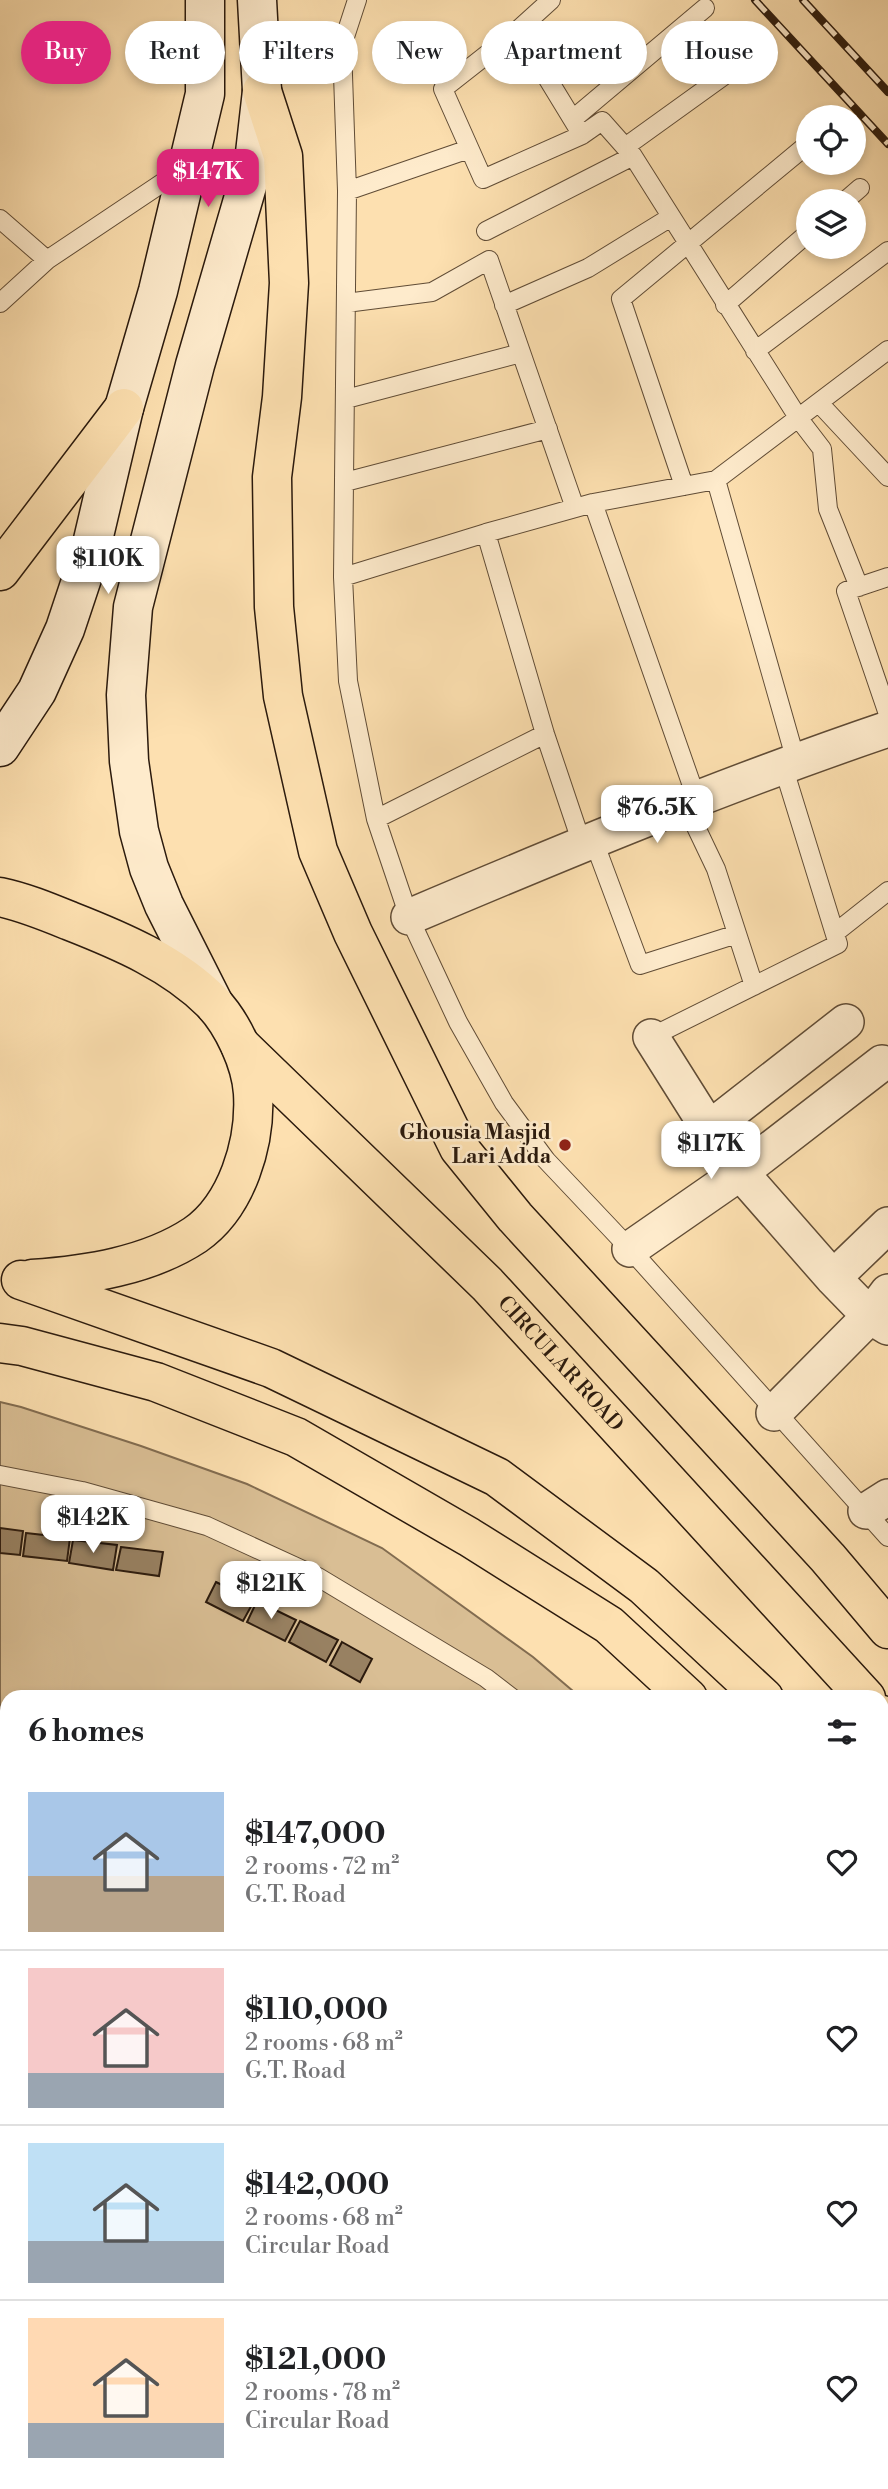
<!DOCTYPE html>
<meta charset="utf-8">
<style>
body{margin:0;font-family:"Libre Bodoni",serif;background:#f6f6f6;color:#202124;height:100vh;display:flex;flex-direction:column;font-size:26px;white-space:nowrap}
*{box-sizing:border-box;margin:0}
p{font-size:23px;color:#757577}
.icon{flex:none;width:38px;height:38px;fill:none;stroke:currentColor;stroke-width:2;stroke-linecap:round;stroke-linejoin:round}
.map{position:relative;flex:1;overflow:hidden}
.panel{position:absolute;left:0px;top:1690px;width:889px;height:800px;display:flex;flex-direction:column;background:#fff;border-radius:21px 21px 0 0;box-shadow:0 4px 10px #0003}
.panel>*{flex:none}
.top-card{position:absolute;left:21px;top:21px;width:847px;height:63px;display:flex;gap:14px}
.controls{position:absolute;left:796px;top:105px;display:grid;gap:14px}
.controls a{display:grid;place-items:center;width:70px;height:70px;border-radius:50%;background:#fff;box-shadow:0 4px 10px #0003;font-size:35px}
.price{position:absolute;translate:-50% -60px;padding:0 16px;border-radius:14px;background:#fff;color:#222;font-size:23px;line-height:46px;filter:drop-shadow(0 2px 4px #0008)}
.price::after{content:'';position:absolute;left:50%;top:42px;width:21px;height:16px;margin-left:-10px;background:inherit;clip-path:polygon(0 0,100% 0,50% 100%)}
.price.active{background:#db2777;color:#fff}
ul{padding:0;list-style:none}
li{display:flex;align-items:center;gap:21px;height:175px;padding:0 28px}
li+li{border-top:2px solid #e0e0e0}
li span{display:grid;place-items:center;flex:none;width:196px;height:140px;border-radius:0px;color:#555}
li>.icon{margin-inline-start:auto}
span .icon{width:84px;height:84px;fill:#fffc;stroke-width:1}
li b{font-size:30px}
h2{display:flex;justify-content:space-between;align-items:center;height:84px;padding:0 28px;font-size:30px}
.tag{padding:0 24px;border-radius:32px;background:#fff;box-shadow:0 4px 10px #0003;font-size:24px;line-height:63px}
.tag.active{background:#db2777;color:#fff}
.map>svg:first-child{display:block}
</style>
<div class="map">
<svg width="888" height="2489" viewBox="0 0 888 2489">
<rect width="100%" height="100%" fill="#fde0b0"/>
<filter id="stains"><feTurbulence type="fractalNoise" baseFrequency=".00286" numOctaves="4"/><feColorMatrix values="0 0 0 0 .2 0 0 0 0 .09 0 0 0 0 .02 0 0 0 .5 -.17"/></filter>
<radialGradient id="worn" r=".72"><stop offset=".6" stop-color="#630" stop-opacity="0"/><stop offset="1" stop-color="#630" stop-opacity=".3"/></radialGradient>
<path fill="#d9be94" stroke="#826c50" stroke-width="2" d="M0,1402L21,1407L141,1446L247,1484L382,1548L533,1657L580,1697L7,1698V2483H882V1968L888,1975V2489H0Z"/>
<path fill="#988162" stroke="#2b1a0d" stroke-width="2" d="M0,1528L23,1531L20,1555L0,1553Z
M26,1533L70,1538L67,1561L23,1556Z
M73,1540L117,1545L113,1570L69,1563Z
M121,1547L163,1552L159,1576L116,1570Z
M216,1582L254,1601L243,1621L206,1602Z
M257,1601L296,1620L285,1641L247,1622Z
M300,1621L338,1640L326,1662L289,1642Z
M342,1642L372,1659L360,1682L330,1665Z"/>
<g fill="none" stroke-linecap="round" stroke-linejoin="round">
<defs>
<path id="lane" d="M357,0L342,46L347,191L343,577L348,681L376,819L409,917L458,1022L504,1103L546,1160L630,1249L888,1537
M551,0L518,30L443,89L483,179L582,135
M518,30L582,135L602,121L633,156L799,419L822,449L828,509L859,587
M573,119L705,8
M625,147L750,57
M347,191L469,149
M845,201L860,188
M0,219L47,260
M486,231L633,156
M0,303L47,260L183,169
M346,303L432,292L489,260L575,508
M504,305L588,268L671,217
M725,305L808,233
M755,351L888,251
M346,399L521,353
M819,403L888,477
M716,480L796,761
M345,482L548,429
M684,486L621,299L808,144
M593,503L697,800
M486,533L545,734L582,844
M343,577L486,533L593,503L716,480L888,350
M888,577L846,591L888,714
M685,804L716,869L754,986
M376,819L545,734
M593,839L640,965L737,934
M835,933L888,891
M651,1037L838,944L783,766
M0,1475L82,1491L207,1526L318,1577L486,1678L512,1698
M882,2045L888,2052
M882,2104L888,2110"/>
<path id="street" d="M409,917C567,850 726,784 888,729
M651,1037L726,1156L833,1278L870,1316L888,1327
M709,1129L846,1022
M630,1249L741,1172L882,1063
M833,1278L888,1225
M774,1413L870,1316L888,1292
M866,1511L888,1497"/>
<path id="secondary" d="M0,747L37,691L65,629L89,557L124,408L158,291L205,94V0
M214,1004L164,905L149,868L139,831L129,761L126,695L133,607L195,365L254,162L262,91L257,0"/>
<g id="primary">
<path d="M262,91L283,156L289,283L282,397L272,477L274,607L283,696L318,851L353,933L459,1148L515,1217L828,1558L888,1629"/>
<path d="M0,571L124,408"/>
<path d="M0,897C24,902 48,912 70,921C121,941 173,963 212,1002C233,1024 251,1063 253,1093C256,1143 237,1206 195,1235C148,1266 87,1275 32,1279"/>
<path id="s1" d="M240,1045L487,1284L866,1698"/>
<path d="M21,1280L271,1368L497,1477L644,1586L764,1698"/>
<path d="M0,1343L22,1346L156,1382L296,1437L469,1537L609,1625L688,1698"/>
<path d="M882,1715L888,1722"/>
<path d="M882,1824L888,1830"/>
<path d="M882,1888L888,1895"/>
</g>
</defs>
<use href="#lane" stroke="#604c36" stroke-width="20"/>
<use href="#street" stroke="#604c36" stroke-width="38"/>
<use href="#secondary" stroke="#2b1a0d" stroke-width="41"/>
<use href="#primary" stroke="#2b1a0d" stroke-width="41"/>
<use href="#lane" stroke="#feebcc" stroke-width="18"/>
<use href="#street" stroke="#feebcc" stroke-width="35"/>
<use href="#secondary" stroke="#feebcc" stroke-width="38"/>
<use href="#primary" stroke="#fde0b0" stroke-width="38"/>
<defs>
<path id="rail" d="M755,0L888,144
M803,0L888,92"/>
</defs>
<use href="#rail" stroke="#2b1a0d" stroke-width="8"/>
<use href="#rail" stroke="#feebcc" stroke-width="5" stroke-dasharray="16" stroke-linecap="butt"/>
</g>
<circle fill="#8f2418" stroke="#feebcc" stroke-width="2.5" cx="565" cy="1145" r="7"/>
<g text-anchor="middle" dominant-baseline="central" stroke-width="5" stroke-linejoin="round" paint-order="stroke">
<g font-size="21" font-weight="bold" fill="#2b1a0d" stroke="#feebcc" text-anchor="end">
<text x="551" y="1133">Ghousia Masjid<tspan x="551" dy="24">Lari Adda</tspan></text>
</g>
<g font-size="21" fill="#2b1a0d" stroke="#feebcc">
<text stroke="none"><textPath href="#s1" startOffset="452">CIRCULAR ROAD</textPath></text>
</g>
</g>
<rect width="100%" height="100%" filter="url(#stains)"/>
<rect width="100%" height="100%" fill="url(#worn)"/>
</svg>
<div class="controls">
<a><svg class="icon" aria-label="locate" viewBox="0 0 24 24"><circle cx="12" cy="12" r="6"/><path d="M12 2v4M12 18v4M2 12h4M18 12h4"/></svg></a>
<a><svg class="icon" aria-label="layers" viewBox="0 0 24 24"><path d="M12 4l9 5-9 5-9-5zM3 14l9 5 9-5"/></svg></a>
</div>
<b class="price active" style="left:208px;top:209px">$147K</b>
<b class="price" style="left:108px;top:596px">$110K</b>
<b class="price" style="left:657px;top:845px">$76.5K</b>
<b class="price" style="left:711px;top:1181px">$117K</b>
<b class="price" style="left:93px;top:1555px">$142K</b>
<b class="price" style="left:271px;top:1621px">$121K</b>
<div class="top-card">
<a class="tag active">Buy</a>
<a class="tag">Rent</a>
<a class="tag">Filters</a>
<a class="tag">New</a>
<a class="tag">Apartment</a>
<a class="tag">House</a>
</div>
<section class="panel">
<h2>6 homes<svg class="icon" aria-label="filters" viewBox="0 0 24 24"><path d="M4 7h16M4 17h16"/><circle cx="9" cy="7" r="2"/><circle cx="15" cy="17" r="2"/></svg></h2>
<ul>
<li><span style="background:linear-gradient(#a9c7e8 60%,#b9a48a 0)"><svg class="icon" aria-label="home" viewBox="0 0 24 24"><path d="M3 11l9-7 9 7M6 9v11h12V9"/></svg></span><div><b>$147,000</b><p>2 rooms · 72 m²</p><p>G.T. Road</p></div><svg class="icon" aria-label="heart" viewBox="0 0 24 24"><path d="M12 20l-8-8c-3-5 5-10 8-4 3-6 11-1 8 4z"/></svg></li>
<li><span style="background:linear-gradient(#f6c9c9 75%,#9aa5b1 0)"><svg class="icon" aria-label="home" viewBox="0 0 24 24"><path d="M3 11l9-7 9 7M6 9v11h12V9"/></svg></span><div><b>$110,000</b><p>2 rooms · 68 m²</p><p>G.T. Road</p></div><svg class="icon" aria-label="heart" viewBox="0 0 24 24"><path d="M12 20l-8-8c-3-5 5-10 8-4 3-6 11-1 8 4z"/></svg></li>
<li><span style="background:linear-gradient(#bfe0f5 70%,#9aa5b1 0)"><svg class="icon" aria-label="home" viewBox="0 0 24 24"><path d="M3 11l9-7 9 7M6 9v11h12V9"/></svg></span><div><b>$142,000</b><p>2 rooms · 68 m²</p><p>Circular Road</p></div><svg class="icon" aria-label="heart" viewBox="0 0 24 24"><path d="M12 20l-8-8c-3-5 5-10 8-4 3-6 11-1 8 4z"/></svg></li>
<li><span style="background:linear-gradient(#ffd9b3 75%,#9aa5b1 0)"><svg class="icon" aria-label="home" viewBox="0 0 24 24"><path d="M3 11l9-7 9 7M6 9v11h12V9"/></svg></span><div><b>$121,000</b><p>2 rooms · 78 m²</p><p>Circular Road</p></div><svg class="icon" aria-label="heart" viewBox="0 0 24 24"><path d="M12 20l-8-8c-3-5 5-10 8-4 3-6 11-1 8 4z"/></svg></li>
</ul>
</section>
</div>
